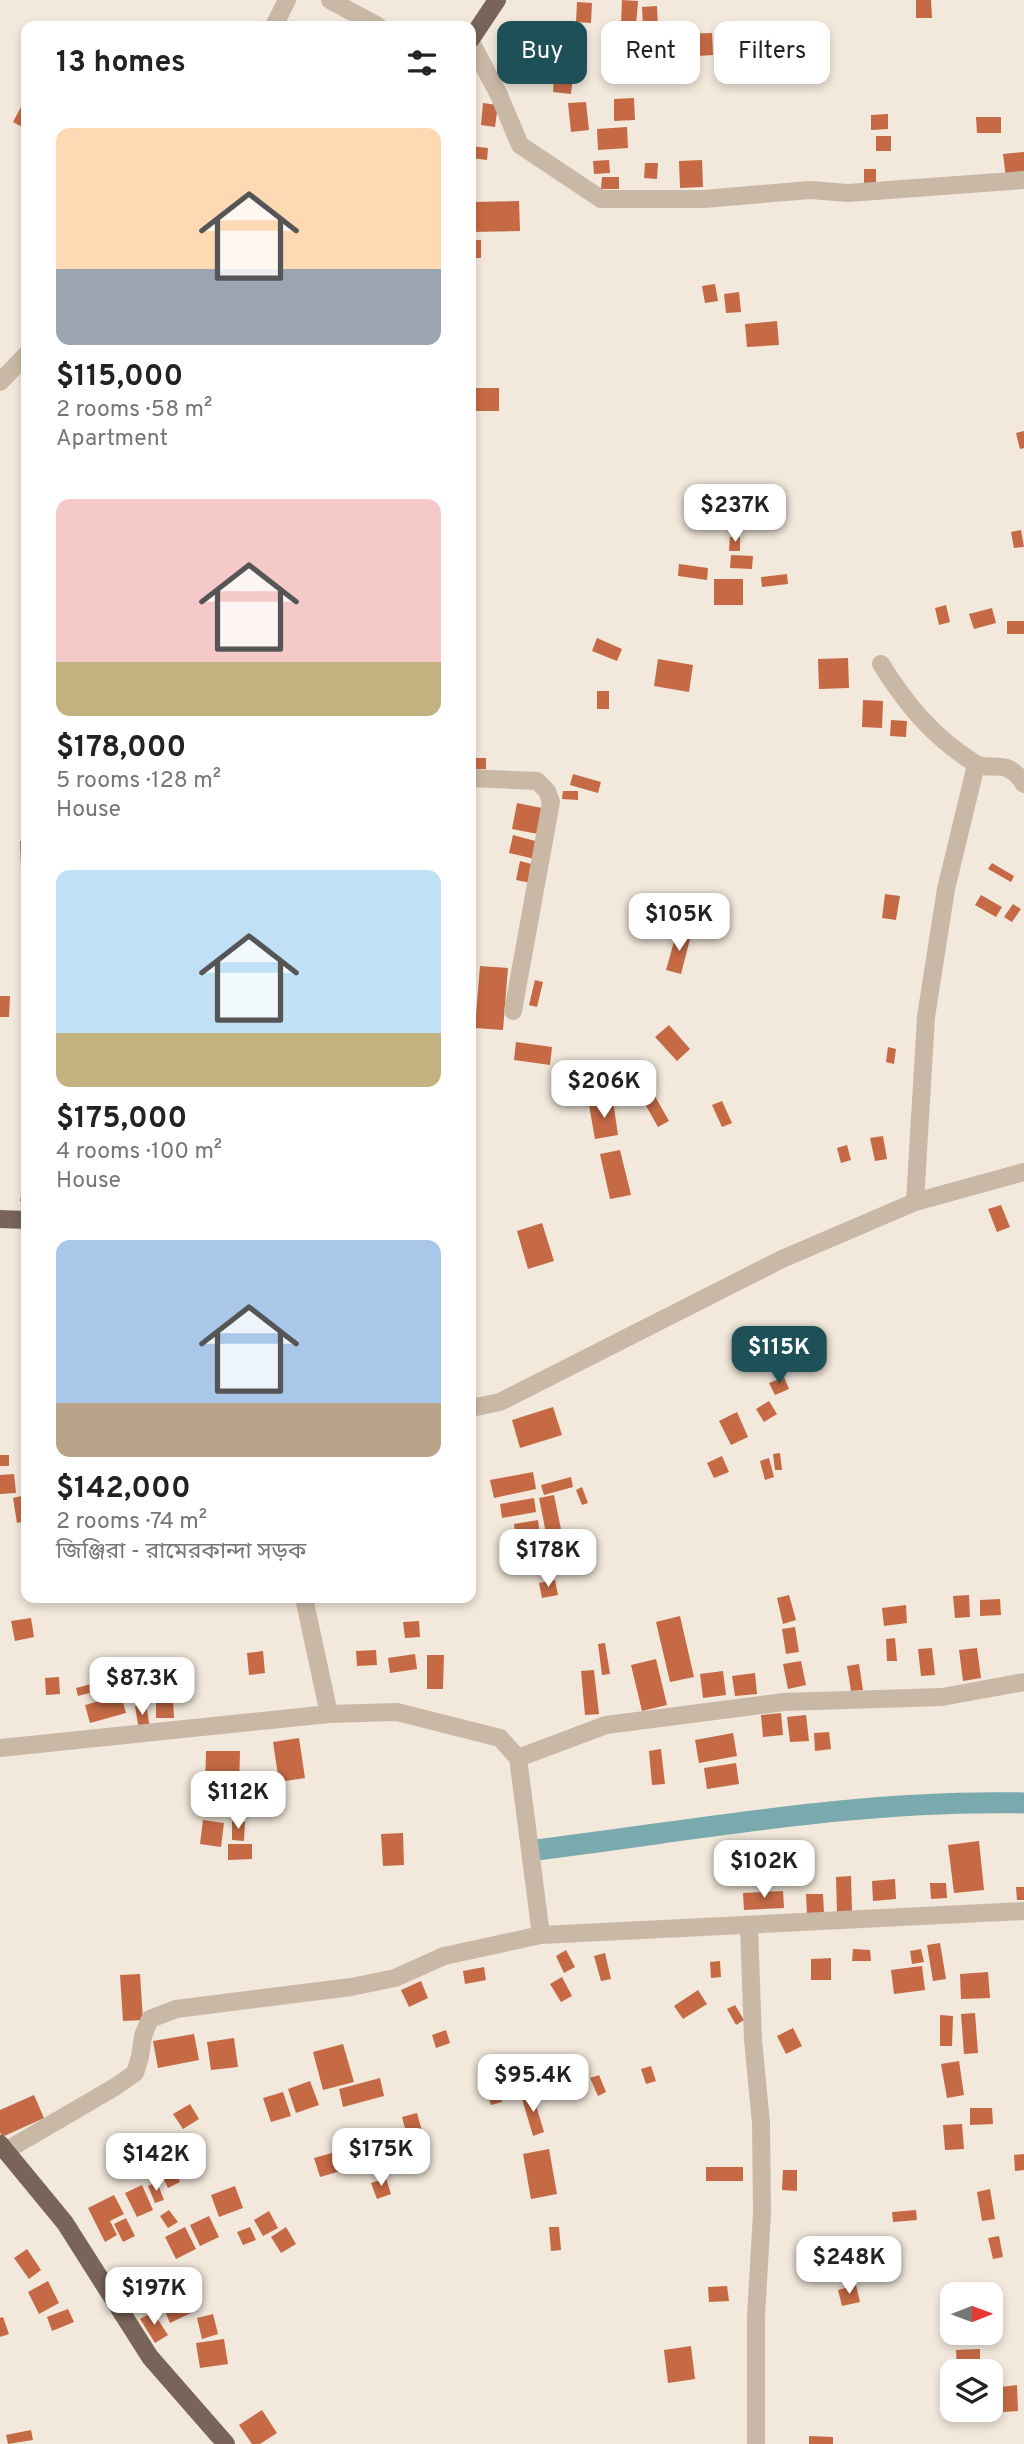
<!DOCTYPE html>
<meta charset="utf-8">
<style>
body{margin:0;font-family:Overpass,"Noto Sans Bengali",sans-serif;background:#f6f6f6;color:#222;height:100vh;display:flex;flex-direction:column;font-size:26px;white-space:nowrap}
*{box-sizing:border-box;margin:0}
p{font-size:23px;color:#767676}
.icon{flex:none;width:38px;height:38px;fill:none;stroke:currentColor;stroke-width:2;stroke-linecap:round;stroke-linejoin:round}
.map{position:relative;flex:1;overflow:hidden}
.side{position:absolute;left:21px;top:21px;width:455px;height:1582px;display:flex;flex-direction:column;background:#fff;border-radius:14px;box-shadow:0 4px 10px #0003}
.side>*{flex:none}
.top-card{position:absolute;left:497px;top:21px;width:422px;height:63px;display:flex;gap:14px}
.needle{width:46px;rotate:89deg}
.tools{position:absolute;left:940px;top:2282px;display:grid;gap:14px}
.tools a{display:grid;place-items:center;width:63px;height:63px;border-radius:14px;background:#fff;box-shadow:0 4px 10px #0003;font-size:35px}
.price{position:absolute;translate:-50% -60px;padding:0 16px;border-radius:14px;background:#fff;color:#222;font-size:23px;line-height:46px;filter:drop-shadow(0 2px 4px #0008)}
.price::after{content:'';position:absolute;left:50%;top:42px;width:21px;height:16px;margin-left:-10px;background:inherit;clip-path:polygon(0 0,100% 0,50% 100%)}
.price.on{background:#1d5157;color:#fff}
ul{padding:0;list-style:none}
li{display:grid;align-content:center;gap:14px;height:371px;padding:0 35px}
li span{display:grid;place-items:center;height:217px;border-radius:14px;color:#555}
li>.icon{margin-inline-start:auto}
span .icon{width:126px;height:126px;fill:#fffc;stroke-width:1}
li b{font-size:30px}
h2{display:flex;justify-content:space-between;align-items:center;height:84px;padding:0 35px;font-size:30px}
.pill{padding:0 24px;border-radius:14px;background:#fff;box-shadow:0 4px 10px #0003;font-size:24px;line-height:63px}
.pill.on{background:#1d5157;color:#fff}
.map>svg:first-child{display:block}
</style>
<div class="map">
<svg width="1024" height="2444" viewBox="0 0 1024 2444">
<rect width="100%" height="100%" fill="#f2e8db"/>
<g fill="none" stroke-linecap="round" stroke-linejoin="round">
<path stroke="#7aaaae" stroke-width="21" d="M536,1850C698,1830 860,1799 1024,1803"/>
</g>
<path fill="#c56a45" d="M622,0L638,1L636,26L621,25Z
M916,0H931L932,18H916Z
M577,2L592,3L591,23L576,22Z
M657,6L658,28H643L642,7Z
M646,33L671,34V53L645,52Z
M712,33L713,55L681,57L680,34Z
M641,34L643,58L629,59L627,35Z
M554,76L573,77L571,94L553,92Z
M634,98L635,120L614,121V99Z
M586,102L589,130L571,132L568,103Z
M483,103L498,105L495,127L481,125Z
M22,105L26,108V129L13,122Z
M888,114V129L871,130V115Z
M976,117H1001V133H977Z
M627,127L628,148L598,150L597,129Z
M876,136H891V151H876Z
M471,146L488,148L487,160L471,158Z
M1024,152V176L1006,178L1003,154Z
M609,160L610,173L594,174L593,161Z
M702,160L703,187L680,188L679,161Z
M645,163H658L657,179L644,178Z
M864,169H876V186H864Z
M602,177H619V189H601Z
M519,201L520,231L472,232L471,202Z
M471,240H481V258H471Z
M715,284L718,301L705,303L702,286Z
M739,292L741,312L726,313L724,294Z
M777,321L779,345L747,347L745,324Z
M471,388H499V411H471Z
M1024,431V448L1020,449L1016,433Z
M1021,530L1024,547L1014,548L1011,532Z
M730,537H740V551H729Z
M731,555L753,556L752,569L730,568Z
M679,564L708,568L707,580L678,576Z
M787,574L788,584L762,587L761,577Z
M714,579H743V605H714Z
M946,605L950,622L939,625L935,608Z
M992,608L996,623L974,629L969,614Z
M1007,621H1024V634H1007Z
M597,638L622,649L617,661L592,651Z
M848,658L849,688L819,689L818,659Z
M658,659L693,665L689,692L654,686Z
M597,691H609V709H597Z
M863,700L883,701L882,728L862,727Z
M891,720L907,721L906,737L890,736Z
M471,758H486V769H471Z
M573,774L601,782L598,793L570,785Z
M563,791H578V800L562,799Z
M517,803L542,808L538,834L512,829Z
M513,835L539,842L535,859L509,853Z
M20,841H26V867L21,868Z
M520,861L535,865L531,883L516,880Z
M992,863L1014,876L1011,882L988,869Z
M885,894L900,896L896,920L882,918Z
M981,895L1002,907L996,917L975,905Z
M1013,904L1021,909L1012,922L1004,917Z
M677,931L691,935L681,974L666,970Z
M480,966L508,968L503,1030L475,1028Z
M535,980L543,982L537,1007L529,1005Z
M0,996H10L9,1017H0Z
M669,1025L690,1049L677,1061L655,1037Z
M516,1042L552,1047L550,1065L514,1060Z
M888,1047L896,1049L894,1064L886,1062Z
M652,1091L669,1121L658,1127L641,1097Z
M613,1101L618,1135L595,1139L589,1105Z
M722,1101L732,1123L722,1127L712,1105Z
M883,1136L887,1159L875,1161L870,1138Z
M847,1145L851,1160L841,1163L837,1148Z
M620,1150L631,1195L610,1199L600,1154Z
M25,1180L26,1181V1203L20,1201Z
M1001,1205L1010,1227L997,1232L988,1209Z
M542,1223L554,1261L528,1269L517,1231Z
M784,1377L789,1389L775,1395L769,1383Z
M769,1401L777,1414L764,1422L756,1409Z
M553,1407L562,1435L520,1448L512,1420Z
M737,1412L748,1437L731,1445L719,1421Z
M780,1453L782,1470H775L773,1454Z
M0,1455H9V1466H0Z
M722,1456L729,1472L714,1478L707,1463Z
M769,1458L774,1477L765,1480L760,1461Z
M533,1472L536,1489L494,1498L490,1480Z
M14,1474L16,1493L0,1494V1475Z
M571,1477L573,1487L544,1495L541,1485Z
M582,1487L588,1503L582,1505L576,1490Z
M26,1495V1521L17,1523L13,1498Z
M554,1495L564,1544L549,1548L539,1498Z
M534,1498L536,1512L502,1518L500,1504Z
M538,1520L540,1534L516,1539L514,1524Z
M555,1580L558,1595L542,1598L539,1583Z
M789,1595L796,1620L783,1624L777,1598Z
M969,1595L970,1617L955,1618L953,1596Z
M384,1598H408L409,1601L385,1602Z
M1000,1599L1001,1615L980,1616V1600Z
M906,1605L907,1623L884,1626L882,1608Z
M680,1616L694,1677L670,1682L656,1622Z
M31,1618L34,1637L15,1641L11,1621Z
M419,1621L420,1637L405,1638L403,1622Z
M795,1627L799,1652L786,1654L782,1629Z
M895,1638L897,1661H887L886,1639Z
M605,1643L610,1674L602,1675L598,1644Z
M932,1648L935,1675L921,1676L918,1649Z
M977,1648L981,1678L963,1681L959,1650Z
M376,1650L377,1665L357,1666L356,1651Z
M263,1651L265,1673L249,1675L247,1653Z
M415,1654L417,1669L390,1673L388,1658Z
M427,1655H444L443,1689H427Z
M656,1659L667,1705L642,1711L631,1665Z
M801,1661L806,1685L788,1689L783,1664Z
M859,1664L863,1690L851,1691L847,1666Z
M594,1670L599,1714L585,1715L581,1671Z
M723,1671L726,1695L703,1698L700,1674Z
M755,1673L757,1694L735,1696L732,1676Z
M59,1677L60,1694L46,1695L45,1678Z
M99,1682L101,1690L78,1696L76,1688Z
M121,1695L126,1713L90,1723L85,1705Z
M156,1701H173L174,1718H156Z
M146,1704L150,1728L139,1730L135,1706Z
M781,1713L783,1735L763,1737L761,1715Z
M806,1715L809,1741L790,1742L787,1717Z
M829,1732L831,1749L815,1751L814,1733Z
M733,1733L737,1756L699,1763L695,1740Z
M299,1738L305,1778L279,1782L273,1742Z
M661,1749L665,1784L652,1785L649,1751Z
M206,1751H240L239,1789H205Z
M736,1763L739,1784L707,1789L704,1768Z
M230,1792V1809L208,1810L207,1793Z
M203,1820L224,1823L221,1847L200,1844Z
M232,1821L245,1822L244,1841L232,1840Z
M403,1833L404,1865L383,1866L381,1834Z
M979,1841L984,1890L954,1893L948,1845Z
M228,1844H252V1859L228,1860Z
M851,1876L852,1912H837L836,1877Z
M895,1879L896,1899L873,1901L872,1881Z
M930,1883H946L947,1898L931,1899Z
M1016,1887H1024V1900H1017Z
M783,1891L784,1908L744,1910L743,1893Z
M806,1894H823L824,1914L807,1915Z
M940,1943L946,1979L933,1981L927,1945Z
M853,1949L870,1950L871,1961H852Z
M921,1949L924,1962L912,1964L910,1951Z
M566,1950L575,1967L564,1973L556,1956Z
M605,1953L611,1979L601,1981L594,1956Z
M831,1958V1980H811V1959Z
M720,1961L721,1977L711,1978L710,1962Z
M922,1966L925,1990L894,1994L891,1970Z
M484,1967L486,1980L465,1984L463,1971Z
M988,1972L990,1998L961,1999L960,1974Z
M140,1974L143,2020L123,2021L120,1975Z
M562,1977L572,1996L561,2002L550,1984Z
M421,1981L428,1998L409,2007L401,1990Z
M698,1990L707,2004L683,2019L674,2006Z
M735,2005L744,2020L736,2025L727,2009Z
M975,2013L978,2053L964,2054L961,2014Z
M940,2015L953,2016L952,2046H940Z
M793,2028L802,2046L786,2054L777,2036Z
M446,2030L450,2043L436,2048L432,2035Z
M194,2034L199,2060L158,2068L153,2041Z
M234,2038L238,2067L211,2070L207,2042Z
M343,2044L354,2082L323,2090L313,2052Z
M959,2061L964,2095L947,2098L941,2064Z
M651,2066L656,2081L646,2084L641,2069Z
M599,2075L606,2092L598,2096L590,2078Z
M380,2078L384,2096L343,2107L339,2089Z
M310,2081L319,2105L296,2113L288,2089Z
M496,2083L502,2102L491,2105L485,2087Z
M283,2092L291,2116L271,2122L263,2098Z
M532,2092L544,2132L533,2136L521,2095Z
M34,2095L44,2118L2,2137L0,2132V2110Z
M190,2104L199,2119L183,2129L173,2114Z
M970,2108H992L993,2124L970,2125Z
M417,2113L422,2131L407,2136L402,2117Z
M962,2124L964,2149L945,2150L943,2125Z
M549,2149L557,2194L531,2199L523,2154Z
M339,2151L344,2170L320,2177L314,2158Z
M1024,2154V2170L1015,2171L1014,2155Z
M170,2161L180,2182L168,2188L158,2167Z
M706,2167H743V2181H706Z
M783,2170H797V2191L782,2190Z
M386,2178L391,2194L377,2199L371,2183Z
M157,2182L164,2200L155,2203L148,2186Z
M142,2185L153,2210L137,2217L125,2193Z
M235,2186L243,2208L219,2217L211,2195Z
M990,2189L995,2219L982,2221L977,2192Z
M114,2195L124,2214L110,2221L117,2235L105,2242L88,2208Z
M169,2210L178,2222L168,2228L160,2216Z
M916,2210L917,2220L893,2222L892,2212Z
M269,2211L278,2228L263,2236L254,2220Z
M209,2216L219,2237L200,2246L190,2225Z
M126,2218L135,2236L123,2242L114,2224Z
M185,2227L196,2249L176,2259L165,2237Z
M250,2227L256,2240L243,2245L237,2232Z
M286,2227L296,2244L281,2253L271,2237Z
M549,2227H559L561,2250L551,2251Z
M999,2236L1003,2257L993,2259L988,2238Z
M27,2249L41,2270L29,2279L14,2258Z
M48,2281L59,2303L39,2314L28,2292Z
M856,2285L860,2302L842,2306L838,2290Z
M727,2286L729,2301L709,2302L708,2287Z
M187,2299L193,2312L170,2323L164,2309Z
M68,2309L74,2322L52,2331L47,2317Z
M153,2312L168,2335L155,2343L140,2319Z
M213,2314L218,2334L202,2339L197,2318Z
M3,2317L9,2334L0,2337V2318Z
M224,2339L228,2364L200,2368L196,2343Z
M691,2346L695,2379L668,2383L664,2350Z
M980,2349V2370H957L956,2350Z
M1017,2385L1018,2411L1003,2412L1001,2387Z
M262,2410L277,2433L260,2444H252L239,2425Z
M31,2430L33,2440L8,2444L6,2435Z
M809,2436L833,2437V2444H809Z"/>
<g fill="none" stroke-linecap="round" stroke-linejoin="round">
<path stroke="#cab8a7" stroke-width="18" d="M330,0L378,26
M274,26L287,0
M471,42L499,95L520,145L601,199H704L810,190L848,193L1024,180
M0,382L26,355
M881,664C906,704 932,736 973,762C990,774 1006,755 1024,784
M471,778L537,781L547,791L551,802L513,1011
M915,1202L926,1017L946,889L976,765
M471,1408L500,1402L782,1259L915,1202L1024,1172
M304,1598L329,1714
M0,1748L329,1714L397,1712L500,1738L518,1758L541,1935
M518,1758L606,1725L784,1702L942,1697L1024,1682
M749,1925L753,2040L761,2123L762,2213L756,2316V2444
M7,2150L115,2087L135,2073L140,2057L143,2036L150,2019L176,2009L351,1987L395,1978L444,1956L541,1935L1024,1911"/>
<path stroke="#786458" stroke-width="18" d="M471,39L497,0
M0,1219L26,1220
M0,2144L65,2223L150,2357L226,2444"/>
</g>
</svg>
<div class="tools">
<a><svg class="needle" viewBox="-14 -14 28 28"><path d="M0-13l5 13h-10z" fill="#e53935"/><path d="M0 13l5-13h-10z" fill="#767676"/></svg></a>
<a><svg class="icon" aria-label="layers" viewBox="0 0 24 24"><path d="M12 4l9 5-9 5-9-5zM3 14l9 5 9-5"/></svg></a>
</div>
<b class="price" style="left:735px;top:544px">$237K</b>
<b class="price" style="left:679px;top:953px">$105K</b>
<b class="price" style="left:604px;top:1120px">$206K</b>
<b class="price on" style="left:779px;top:1386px">$115K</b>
<b class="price" style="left:548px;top:1589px">$178K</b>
<b class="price" style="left:142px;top:1717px">$87.3K</b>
<b class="price" style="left:238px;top:1831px">$112K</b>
<b class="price" style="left:764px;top:1900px">$102K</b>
<b class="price" style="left:533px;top:2114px">$95.4K</b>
<b class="price" style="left:381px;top:2188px">$175K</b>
<b class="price" style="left:156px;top:2193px">$142K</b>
<b class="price" style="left:849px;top:2296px">$248K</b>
<b class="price" style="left:154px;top:2327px">$197K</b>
<div class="top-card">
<a class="pill on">Buy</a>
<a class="pill">Rent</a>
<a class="pill">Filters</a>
</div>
<section class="side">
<h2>13 homes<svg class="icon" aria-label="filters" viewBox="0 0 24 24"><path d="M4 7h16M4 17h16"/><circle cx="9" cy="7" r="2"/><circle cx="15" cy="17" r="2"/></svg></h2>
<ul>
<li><span style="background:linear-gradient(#ffd9b3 65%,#9aa5b1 0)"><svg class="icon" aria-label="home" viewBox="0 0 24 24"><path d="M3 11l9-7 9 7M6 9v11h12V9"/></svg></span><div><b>$115,000</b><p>2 rooms · 58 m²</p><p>Apartment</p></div></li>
<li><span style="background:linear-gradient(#f6c9c9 75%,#c2b280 0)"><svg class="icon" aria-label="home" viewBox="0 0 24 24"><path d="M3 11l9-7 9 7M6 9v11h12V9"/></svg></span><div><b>$178,000</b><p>5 rooms · 128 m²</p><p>House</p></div></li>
<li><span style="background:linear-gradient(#bfe0f5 75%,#c2b280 0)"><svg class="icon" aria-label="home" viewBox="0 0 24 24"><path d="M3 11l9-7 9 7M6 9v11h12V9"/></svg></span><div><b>$175,000</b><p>4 rooms · 100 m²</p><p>House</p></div></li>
<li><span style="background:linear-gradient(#a9c7e8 75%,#b9a48a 0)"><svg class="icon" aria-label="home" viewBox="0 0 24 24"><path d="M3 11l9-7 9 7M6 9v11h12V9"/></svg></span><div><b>$142,000</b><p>2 rooms · 74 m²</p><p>জিঞ্জিরা - রামেরকান্দা সড়ক</p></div></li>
</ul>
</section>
</div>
